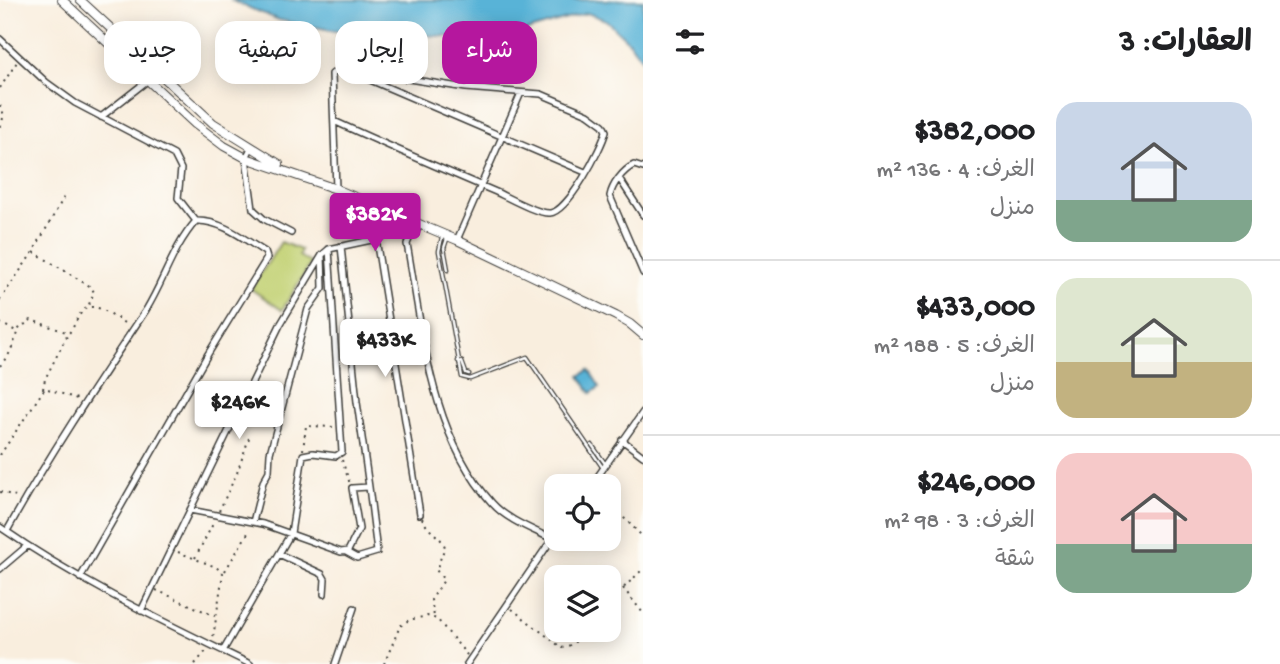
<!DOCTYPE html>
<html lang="ar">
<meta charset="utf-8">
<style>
body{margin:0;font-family:"Gochi Hand","Playpen Sans Arabic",sans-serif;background:#f2f2f2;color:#202124;direction:rtl;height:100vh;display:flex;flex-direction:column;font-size:26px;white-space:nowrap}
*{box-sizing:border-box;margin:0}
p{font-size:23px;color:#757577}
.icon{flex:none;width:38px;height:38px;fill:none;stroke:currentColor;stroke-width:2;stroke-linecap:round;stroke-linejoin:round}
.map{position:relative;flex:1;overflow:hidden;direction:ltr}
.drawer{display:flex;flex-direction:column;background:#fff;width:637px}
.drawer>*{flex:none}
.top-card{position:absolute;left:21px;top:21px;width:516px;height:63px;direction:rtl;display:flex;gap:14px}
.controls{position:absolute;left:544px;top:474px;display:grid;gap:14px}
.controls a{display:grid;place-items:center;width:77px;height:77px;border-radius:14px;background:#fff;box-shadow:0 4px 18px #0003;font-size:35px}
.price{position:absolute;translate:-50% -60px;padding:0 16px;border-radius:7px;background:#fff;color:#222;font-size:23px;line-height:46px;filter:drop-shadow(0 2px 4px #0008)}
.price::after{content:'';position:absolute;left:50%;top:42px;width:21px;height:16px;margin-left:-10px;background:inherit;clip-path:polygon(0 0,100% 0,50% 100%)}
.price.current{background:#b5179e;color:#fff}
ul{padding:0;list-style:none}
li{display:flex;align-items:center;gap:21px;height:175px;padding:0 28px}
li+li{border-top:2px solid #e0e0e0}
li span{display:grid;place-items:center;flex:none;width:196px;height:140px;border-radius:21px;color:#555}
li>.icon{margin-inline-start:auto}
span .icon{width:84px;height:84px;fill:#fffc;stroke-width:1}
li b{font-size:30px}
h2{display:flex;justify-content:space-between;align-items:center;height:84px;padding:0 28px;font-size:30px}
.tag{padding:0 24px;border-radius:21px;background:#fff;box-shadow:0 4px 18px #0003;font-size:24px;line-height:63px}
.tag.current{background:#b5179e;color:#fff}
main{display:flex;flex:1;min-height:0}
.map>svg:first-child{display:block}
</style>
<main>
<section class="drawer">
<h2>العقارات: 3<svg class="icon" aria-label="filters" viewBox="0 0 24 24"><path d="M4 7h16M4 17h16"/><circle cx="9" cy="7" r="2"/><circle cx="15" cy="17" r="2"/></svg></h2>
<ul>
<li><span style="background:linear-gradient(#c9d6e8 70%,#7fa58c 0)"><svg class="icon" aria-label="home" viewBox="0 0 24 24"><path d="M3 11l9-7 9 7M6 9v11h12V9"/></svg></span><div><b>$382,000</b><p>الغرف: 4 · 136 m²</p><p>منزل</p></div></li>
<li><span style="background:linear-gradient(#dfe7d0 60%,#c2b280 0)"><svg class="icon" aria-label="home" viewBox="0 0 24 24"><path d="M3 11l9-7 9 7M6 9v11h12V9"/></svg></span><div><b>$433,000</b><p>الغرف: 5 · 188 m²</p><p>منزل</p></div></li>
<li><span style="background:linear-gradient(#f6c9c9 65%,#7fa58c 0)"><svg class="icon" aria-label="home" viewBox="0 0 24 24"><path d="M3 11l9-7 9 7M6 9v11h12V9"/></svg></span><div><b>$246,000</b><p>الغرف: 3 · 98 m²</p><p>شقة</p></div></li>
</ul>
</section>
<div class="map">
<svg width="643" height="664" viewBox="0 0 643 664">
<rect width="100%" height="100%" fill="#fdfcf7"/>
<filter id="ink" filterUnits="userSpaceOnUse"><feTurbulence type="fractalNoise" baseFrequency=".0143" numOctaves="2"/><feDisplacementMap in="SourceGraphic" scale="14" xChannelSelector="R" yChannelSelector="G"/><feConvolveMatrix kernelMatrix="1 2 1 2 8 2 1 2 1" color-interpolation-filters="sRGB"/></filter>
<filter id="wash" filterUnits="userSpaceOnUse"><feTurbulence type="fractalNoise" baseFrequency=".00686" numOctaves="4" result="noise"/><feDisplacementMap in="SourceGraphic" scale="28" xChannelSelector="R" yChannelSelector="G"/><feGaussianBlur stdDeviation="1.57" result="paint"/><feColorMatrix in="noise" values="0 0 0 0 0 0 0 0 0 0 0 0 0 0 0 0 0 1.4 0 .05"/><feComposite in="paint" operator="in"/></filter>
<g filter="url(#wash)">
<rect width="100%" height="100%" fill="#f9eede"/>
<path fill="#c2d173" stroke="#6f7648" stroke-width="2" d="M281,242L301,250L299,256L311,263L282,310L251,289Z"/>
<path fill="#59b3d7" stroke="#3a687a" stroke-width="2" d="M230,0H643V60L629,42L606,20L587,13L506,37H458L336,31L279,20Z
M589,370L600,387L591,393L580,376Z"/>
</g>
<g filter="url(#ink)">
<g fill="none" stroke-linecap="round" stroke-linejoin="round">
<defs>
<path id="lane" d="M442,237L439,251L462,377L470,379L527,357L603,468
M447,239L444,248L448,270
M458,361L462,362L466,373L469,374
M592,445L606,465"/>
<path id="street" d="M0,39L46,82L75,103L174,155L181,169L178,198L196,221C173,247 164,281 146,310C98,382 49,455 7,531
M354,73L585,172
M101,117L147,81
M334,121C388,146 442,169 496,192C509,198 537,214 550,213C568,212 602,148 606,131L603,125L588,114L541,94L466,88L345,69L337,70L332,74L336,189
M251,148L246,158L253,209L264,219L291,233
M643,168L634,165C623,170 612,185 610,196L643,273
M619,178L643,215
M421,225L410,237L407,244C423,332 430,434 492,503C507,520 532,529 552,539
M376,239L420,514
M457,240L521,93
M622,440L643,456
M591,486L643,412
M190,510L263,524L341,552L348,551L359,529L352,488L369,487L357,402L341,246
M253,522L263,482L269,471L270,453L308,309L323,288L322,255
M0,527C79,582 164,622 250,664
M346,552L357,558L377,552L369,487
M279,554L322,574L325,579L324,594
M0,569L27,546
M80,578L208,354L267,258L265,252C244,239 221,220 196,221
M141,611L280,325L322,255L329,249L376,239L414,222
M223,651L291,533L303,455L313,453L336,456L342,452L329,249
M335,664L354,608
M467,664L556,533"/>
<path id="secondary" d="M62,0L195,124L224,146L246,158L336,189L457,240L616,316L630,324L643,335
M80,0L213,123L279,164"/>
</defs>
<use href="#lane" stroke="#3d3c39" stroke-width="5"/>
<use href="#street" stroke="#3d3c39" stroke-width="8"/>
<use href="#secondary" stroke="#3d3c39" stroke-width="10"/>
<path stroke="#3d3c39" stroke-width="2" stroke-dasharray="2 5" stroke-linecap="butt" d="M0,88L17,62
M0,105L4,115L0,128
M34,252L91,287L94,292L88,307
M0,300L33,252L64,197
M0,323L16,331L31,320L69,333C75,326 78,314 85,309C96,301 118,319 127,325
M0,366L9,354L19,331
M43,389L45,379L68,334
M303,450L306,426L335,427
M0,455L45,388L80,400
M342,460L350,484
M0,492L20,497
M609,503L643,537
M219,511L237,473L249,438
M422,518C429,534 441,535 445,547L436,570L444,580L431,600L434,616
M178,552L216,567L223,573L213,638
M195,558L214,522
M225,571L248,533
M623,588L643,613
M156,590L215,616
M609,602L643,569
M512,609L562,648L573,644L585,630
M195,664L208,649
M384,664L400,626L409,620L427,616L437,619L467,655"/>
<use href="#lane" stroke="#fff" stroke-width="2.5"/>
<use href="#street" stroke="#fff" stroke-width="5"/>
<use href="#secondary" stroke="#fff" stroke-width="8"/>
</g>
</g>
</svg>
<div class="controls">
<a><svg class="icon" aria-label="locate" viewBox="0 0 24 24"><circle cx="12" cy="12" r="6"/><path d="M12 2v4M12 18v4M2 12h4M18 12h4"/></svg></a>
<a><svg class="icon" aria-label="layers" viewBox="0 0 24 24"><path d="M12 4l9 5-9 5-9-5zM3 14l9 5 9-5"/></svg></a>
</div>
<b class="price current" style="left:375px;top:253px">$382K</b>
<b class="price" style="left:385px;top:379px">$433K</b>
<b class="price" style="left:239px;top:441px">$246K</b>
<div class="top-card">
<a class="tag current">شراء</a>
<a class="tag">إيجار</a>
<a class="tag">تصفية</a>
<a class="tag">جديد</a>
</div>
</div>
</main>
